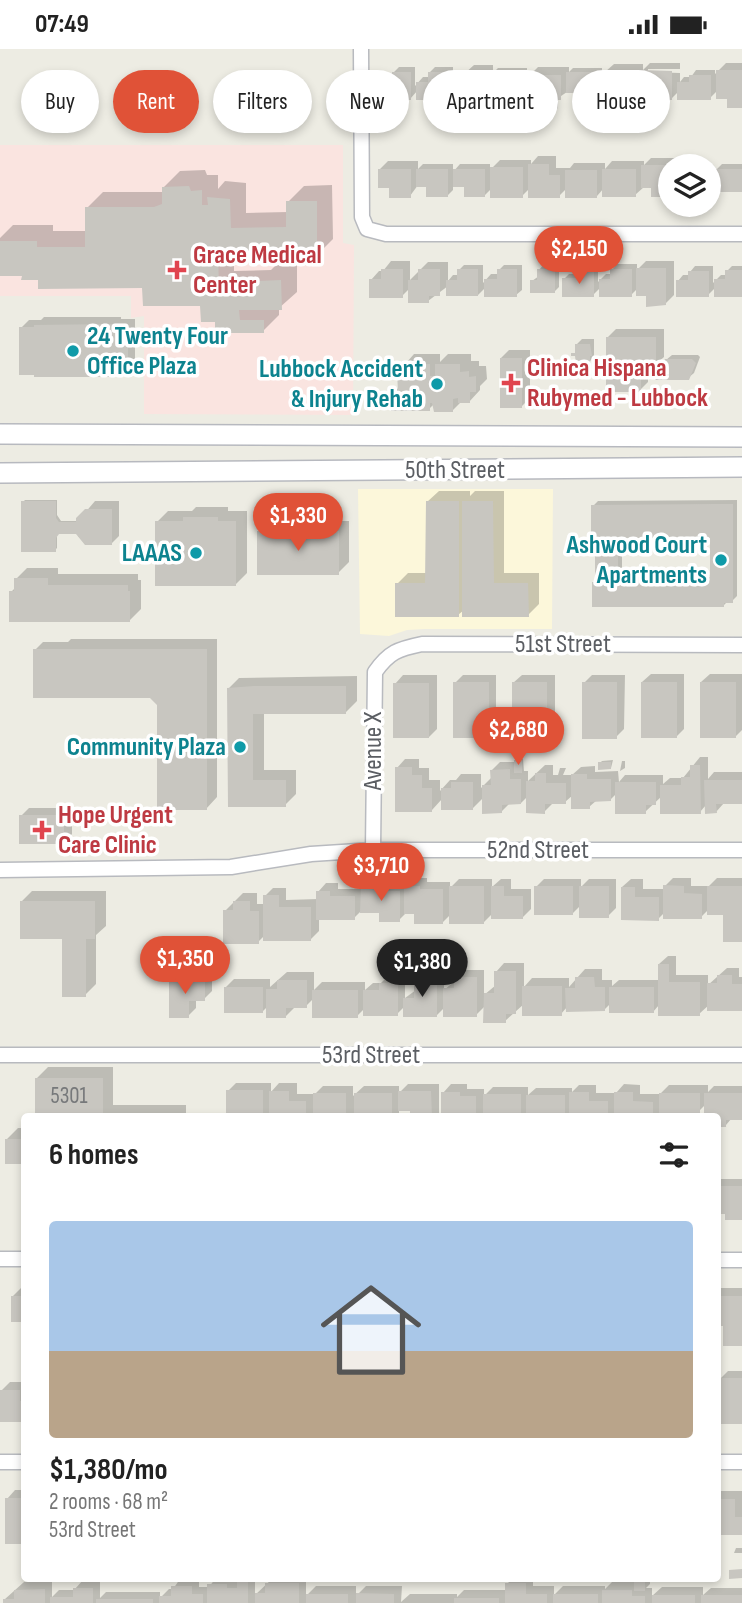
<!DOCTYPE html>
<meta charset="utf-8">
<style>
body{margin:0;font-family:"Sofia Sans Condensed",sans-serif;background:#f2f2f2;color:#222;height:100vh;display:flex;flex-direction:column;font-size:26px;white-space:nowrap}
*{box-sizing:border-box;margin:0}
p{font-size:23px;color:#767676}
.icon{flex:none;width:38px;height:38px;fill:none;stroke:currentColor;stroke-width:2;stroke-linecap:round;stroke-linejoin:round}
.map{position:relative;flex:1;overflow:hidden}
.side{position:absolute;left:21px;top:1064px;width:700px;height:469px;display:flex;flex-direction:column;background:#fff;border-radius:7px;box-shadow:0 4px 10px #0003}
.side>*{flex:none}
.top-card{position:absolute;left:21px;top:21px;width:700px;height:63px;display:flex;gap:14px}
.buttons{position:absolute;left:658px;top:105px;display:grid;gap:14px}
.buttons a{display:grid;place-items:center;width:63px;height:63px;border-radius:50%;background:#fff;box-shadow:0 4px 10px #0003;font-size:35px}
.price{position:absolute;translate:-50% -60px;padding:0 16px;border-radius:24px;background:#e05237;color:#fff;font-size:23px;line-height:46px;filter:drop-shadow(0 2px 4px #0008)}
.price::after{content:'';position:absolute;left:50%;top:42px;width:21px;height:16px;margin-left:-10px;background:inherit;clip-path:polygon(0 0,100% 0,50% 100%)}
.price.active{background:#222;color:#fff}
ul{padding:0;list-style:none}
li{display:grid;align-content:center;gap:14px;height:371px;padding:0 28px}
li span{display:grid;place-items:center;height:217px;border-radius:7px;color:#555}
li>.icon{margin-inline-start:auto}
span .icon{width:126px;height:126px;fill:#fffc;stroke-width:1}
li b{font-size:30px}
h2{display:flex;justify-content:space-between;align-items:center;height:84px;padding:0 28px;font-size:30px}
.chip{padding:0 24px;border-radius:32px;background:#fff;box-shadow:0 4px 10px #0003;font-size:24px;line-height:63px}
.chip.active{background:#e05237;color:#fff}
.status{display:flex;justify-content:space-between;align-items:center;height:49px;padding:0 35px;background:#fff;direction:ltr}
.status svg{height:19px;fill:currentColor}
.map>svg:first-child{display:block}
</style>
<div class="status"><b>07:49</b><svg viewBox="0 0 49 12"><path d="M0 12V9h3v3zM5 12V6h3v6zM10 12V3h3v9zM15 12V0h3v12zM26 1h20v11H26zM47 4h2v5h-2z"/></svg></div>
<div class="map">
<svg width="742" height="1554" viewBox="0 0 742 1554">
<rect width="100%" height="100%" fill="#edece3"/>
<path fill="#fcf7da" d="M358,440H553L552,580H425L407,581L389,587L360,585Z"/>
<path fill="#fae4e0" d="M0,96H343V194L354,196L353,366L144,365V267L131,269V247H0Z"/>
<path fill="#0003" d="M650,14H680V20H648V23L680,24V33L684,28H691L696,21H715V25L726,14H742V58L718,41L710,49L679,42L672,49L642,47L635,53L605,23L614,15H643V21Z
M474,16H493V24L498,19H527V29L538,18H569V23L573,19H602V37L597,43H567L558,49V59L550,67L530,40L522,48L505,40H493L485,50L454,43L448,49L418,41L410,50L383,34L388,28H393V24L399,18H415V37L423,28H429V24L435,18H453V35Z
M538,107H556V119H570L574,114H605V120L612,112H644V116L651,109H681V117H670V146H653V137L644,138L635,146L604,139L597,147L566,140L559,147L530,139L522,147L492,139L485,146L466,136H453V141L448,146L428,136H418L410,147L390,137L379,121L388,112H418V120L423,115H453V123L460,115H490V121L500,111H531V115Z
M686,115H710L709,142V117H683Z
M722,115H742V141L717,120Z
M205,121L207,126H218V140L225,132L246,134V164L288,163V153L304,137L332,136L333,190L317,206L289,203L234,204V222L271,221L276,216H297V243L279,259V266L263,282L217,271L202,255L144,237L40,229L24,225H0V189L13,176H53V182H87V159L103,143H164V138L180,122Z
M391,212H410V231L428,213H448V232L453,226H459V221L464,216H483V234L491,225H499V221L504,216H522V241L516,246L486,238L478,246L448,237L428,252L410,239L402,247L371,231L379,222H383Z
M646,212H674V246L666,254L637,240L631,246L601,238L593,246L564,230L569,225H583L588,217H598V233L606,225H612V221L617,215H637V221Z
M544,215H559V238L554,243L532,232L539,227V221Z
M695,217H713V234L721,226H727V222L732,217H742V246L716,238L708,246L678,232L683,226H690V223Z
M44,268H121V270H135V316L127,324L21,279L29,271H41Z
M616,280H664V308L655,316H648V333L640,341L608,288Z
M582,290H594V306L584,322L577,295Z
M509,301H530V349L522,357L501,309Z
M414,305H440V313L448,305H471V312H479V317H486L487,330L480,337V341L469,353H461L453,361L434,355L429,360L393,345L399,338V322Z
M672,306H698L700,308L694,324L688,329L666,311Z
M439,442H470V447L475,442H504V524H539V555L528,566L464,561L458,566L397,535L408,524H427V453Z
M25,451H57V466L61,472H78L95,452H119V487L111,495H86L78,487V484L57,485V499L55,501L23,453Z
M737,451V547L732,552H728L723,557L594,533L599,528H711V487L593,457L598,452Z
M196,458H228V462H247V524L236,535L157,473L168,462H192Z
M270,472H349V513L338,524L259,483Z
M602,491H622V519L617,524L597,497Z
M27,519H58V525H138V531H141V560L130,571L11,543L16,538V530Z
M71,590H217V748L206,760L159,656L151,647L35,601L43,593H68Z
M651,625H684V680L676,688L642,633Z
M710,625H742V681L735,688L701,633Z
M403,626H437V680L429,688L395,635Z
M463,626H496V679L488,687L455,634Z
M522,626H555V679L547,687L513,634Z
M592,626H625L624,680L616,688L584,634Z
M357,627V652L346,663H264V721H296V745L285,756L230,757L228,640L239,629Z
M700,708H708V730L714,723H742V753L724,754L716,763L706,756L700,763L662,747L645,763L617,744L610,751H597L589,758L573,746L565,753L552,755L544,763L528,747L521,754H510L501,763L484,748L473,759L442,750L432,761L397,719L405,710H419V719H429V731H440V742L450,731H456L461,725H481V739L492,728V721L500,713H515L518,710H523L524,722H528V732L545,716H553V726H558L560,719H566L563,726H572L581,718L595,717V723L618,722L619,733L625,726H663V735L670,729H683Z
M613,711L611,719L600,714L602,712Z
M622,712H625V719L620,722Z
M29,759H72V785L64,793L21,767Z
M371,829H385V834L409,835L414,829H427V833H450V839L459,830H492V838L501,830H511V840H531V860L523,868L493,864L484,873L451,865L442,874L416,863H407L399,871L381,863L361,862L354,869H319V882L311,890L265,886L258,893L225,862L243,844H257V855H265V847L273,839H286V851L318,850V843L326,834H338V840H362Z
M673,829H691V837H709L717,829H742V891L725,864L708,861L701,868L665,863L658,870L622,838L631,830H643V840H665V837Z
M544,830H581V838L589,830H616V859L608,867L580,857L572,865L536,838Z
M32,842H106V877L96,886V935L85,946L64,888L21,853Z
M668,907H676V926H708V936L727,919H739V928H742V961L709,956L699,965L659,956L653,963L611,954L604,961L567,958L561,965L524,955L505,972L485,957L476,966L445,958L436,967L405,957L397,965L364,960L357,967L314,949L306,957L294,959L286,967L268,957L262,963L226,938L234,930H270V938L287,923H314V941L322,933H365V941L373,934H381L389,926H405V949L416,941V929L424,921H444V941L456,931L464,921H484V946L496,936V923L504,914H524V938L532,929H569V938L585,920H602V931H612V937L619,931H659V915Z
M179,924H212V942L204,950H196V959L188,967L171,932Z
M48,1018H113V1056H186V1068H37V1029Z
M236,1034H271V1043L279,1034H297V1045H315L323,1037H353V1047L364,1037H399V1044L408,1035H439V1068H412L411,1060H399V1068H356V1065L353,1068H315V1064L312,1068H271V1064L267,1068H228V1042Z
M451,1035H467V1040H484V1047L493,1038H528V1046L536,1039H572V1043L579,1036H596V1044H616L624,1035L640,1036V1045H660L669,1036H708V1043L714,1037H742V1069H732L726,1076H718V1068L706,1055L693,1068H616V1062L610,1068H571V1065L569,1068H528V1062L522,1068H485V1064L482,1068H443V1044Z
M18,1079H24V1113H7V1090Z
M718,1130H742V1170L727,1163H718Z
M21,1239H24V1272H13V1247Z
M718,1239H742V1296L724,1275H718Z
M728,1322H742V1373H718L720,1330Z
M10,1333H24V1371H2V1341Z
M15,1441H24V1491L22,1493L7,1450Z
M718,1442H742V1484H718Z
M736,1499H742V1504H734Z
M180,1530H199V1538H209L215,1530H234V1532H238V1530H255V1546L272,1530H306V1547L316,1537H356V1547L366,1537H402L401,1553L410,1545H457V1548L464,1541H507V1535L512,1530H533V1537H554V1546L563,1537H605V1540L612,1533H636V1530H650V1535L646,1539H652V1547L662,1538H703V1546L711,1539H742V1554H5V1550L24,1533H52V1548L59,1541H74L83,1531H100V1549L106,1543H160V1549L169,1540H173Z"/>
<path fill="#c8c6c0" d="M640,21L672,22V51H640Z
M716,21H742V59H727V50H716Z
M636,22V55H604V23Z
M392,23H411V51H381V33H392Z
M428,23H449V51H416V33H428Z
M464,23H486V51H453V33H464Z
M566,23H597V44H566Z
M491,24H523V50H503V41H491Z
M528,26H561V51H551L550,69H528Z
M689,26H711V51H677V33H689Z
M528,115H549V126H560V149H528Z
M641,116H670V148H651V139H641Z
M490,118H523V149H490Z
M378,120H411V149H389V139H378Z
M416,120H448V148H426V138H416Z
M453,120H485V148H464V138H453Z
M602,120H636V148H602Z
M715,120H742V143H715Z
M565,121H597V149H565Z
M189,137L191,142L202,141V156H208L207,148L230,150L231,179L286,178V152H317V208L287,209V205L218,206L219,237H258V232L281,231L282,261H239L240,271H264V284H215V273H201L200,257H143L142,239L38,240V231H21L22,227H0V192H37V198H85V158H154L162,155V138Z
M636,219H666V256L646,258V247H636Z
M381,220H403V249H369V230H381Z
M418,220H440V247H429V254H408V231H418Z
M457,220H478V247H446V231H457Z
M497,220H517V248H484V230H497Z
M537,220H555V244H530V231H537Z
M610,220H632V248H599V230H610Z
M581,221H594V248H562V229H581Z
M725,221H742V248H714V230H725Z
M688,222H709V248H676V231H688Z
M113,275V278H128V326H113V328H34V326H19V278H34V276Z
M606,288H656V318H641V343H606Z
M575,295H590L592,307H590V313H586L585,323H577L575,307H571V304H575Z
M500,309H522V359H500Z
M665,310H692L696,314L689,331H655Z
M430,315V327H435V315H460V323L469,322V328L476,327V343H470V354H458V349L453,350V363H434L432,354H430V362H391V344H398L397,321H401V316Z
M21,452H56V469L59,473H76V469L85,460H112V496H85L76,485H59L56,489V503H21Z
M426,452H459V568H395V534H425Z
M462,452H493L494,534H528L529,568H462Z
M712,455H733V554H724V558H592V533H710V489H591V456Z
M183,468H218V472H236V537H155V472H183Z
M257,482H339V526H257Z
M595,496H618V526H595Z
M14,529H48V536H128V542H130V573H9V542H14Z
M33,600H207V761H157V656L150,649H33Z
M453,633H489V689H453Z
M512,633H547V689H512Z
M582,633H617V690H582Z
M641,633H677V689H641Z
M700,633H736V689H700Z
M393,634H429V689H393Z
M254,637H346V665H253V731H286V758H228L227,639Z
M514,711H522V724H514Z
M598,713H611V720L598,721Z
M690,716H700L701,765H660V736H681V728H690Z
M395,718H412V726H422V739H432V763H395Z
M510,720V730H521V755L502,756V764L482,765V736H491L490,721Z
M535,724H546V734H566V755H545V765L526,764V732H535Z
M571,725H587V730H611V752L590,753V760H571Z
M704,731H742V755H716L717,764L705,765Z
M451,733H473V761H441V739H451Z
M615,733H656V756H646V765H615Z
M19,766H64V795H19Z
M361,836L378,837V842H400V873H379V864H360Z
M663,836L684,837V844L702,845V870H663Z
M404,837H420V840H443V875H414V865H404Z
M449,837H484V875H449Z
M491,837H504V847H523V870H491Z
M534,837H573V866H534Z
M579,837H609V869H579Z
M707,837H742V893H723V866H707Z
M621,838H635V848H659V872L621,871Z
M316,842H330V847H355V871H316Z
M263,846H279V858H311V892H263Z
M20,852H95V890H86V948H62V890H20Z
M233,852H250V862H259V895H223V861H233Z
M658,915H669V933H700V967H658Z
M494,922H516V965H506V974H483L484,944H494Z
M717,926H732V935H742V962H707V934H717Z
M454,928H477V968H443V939H454Z
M575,928H594L595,938H605V962L566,963L565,939H575Z
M414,929H437V968H403V949H414Z
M169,931H205V952H189V969H169Z
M277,931H307V959H286V969H266V940H277Z
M379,934H398V967H363V941H379Z
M522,937H562V967H522Z
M224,938H263V964H224Z
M609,938H654V964H609Z
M312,941H358V969H312Z
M35,1029H103V1068H35Z
M226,1041H263V1068H226Z
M269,1042H289V1052H306V1068H269Z
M398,1042H431L432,1068H410V1062H398Z
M441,1043H460V1047H476V1068H441Z
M569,1043H589V1052H608V1068H569Z
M614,1043H633V1052L653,1053V1068H614Z
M313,1044H346V1068H313Z
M354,1044H392V1068H354Z
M659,1044H700V1064H690V1068H659Z
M704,1044H742V1071H726V1078H718V1068H704Z
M483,1045H521V1068H483Z
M526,1046H565V1068H526Z
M5,1090H24V1115H5Z
M718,1137H742V1171H725V1165H718Z
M11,1247H24V1273H11Z
M718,1247H742V1297H723V1277H718Z
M718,1329H742V1375H718Z
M0,1341H20V1352H24V1373H0Z
M5,1449H24L23,1495H5Z
M718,1450H735V1468H742V1486H718Z
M742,1520V1529L729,1530V1521Z
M237,1530H248V1554H207V1535H227V1539H237Z
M634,1530H645V1542H634Z
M265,1534H299V1554H255V1544H265Z
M505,1534H526V1545H547V1554H505Z
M171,1537H192V1545H203V1554H159V1547H171Z
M73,1539H93V1554H50V1548H73Z
M45,1540V1554H3V1550H14V1541Z
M602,1541H632V1547H645V1554H602Z
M356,1544L394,1545V1554H356Z
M306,1545H348V1554H306Z
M553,1545H598V1554H553Z
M652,1546H695V1554H652Z
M701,1546H742V1554H701Z
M454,1549H499V1554H454Z
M96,1550H153V1554H96Z"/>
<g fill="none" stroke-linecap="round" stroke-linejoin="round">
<defs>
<path id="street" d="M361,0L362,168L367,180L386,185H742
M373,801L375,623C389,603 398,600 422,595L742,596
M0,821L231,818L311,805L373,801H742
M0,1006H742
M0,1210H24
M718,1211H742
M0,1413H24
M718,1413H742"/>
<path id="secondary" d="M0,385L742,388
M0,424L742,418"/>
</defs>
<use href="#street" stroke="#b8babf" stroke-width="17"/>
<use href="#secondary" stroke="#b7b9bf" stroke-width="22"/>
<use href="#street" stroke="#fff" stroke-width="14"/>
<use href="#secondary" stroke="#fff" stroke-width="19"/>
</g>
<g fill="#e0444e" stroke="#fff" stroke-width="2.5">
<path d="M173.5 210.5h7v7h7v7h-7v7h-7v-7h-7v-7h7z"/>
<path d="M507.5 323.5h7v7h7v7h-7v7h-7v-7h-7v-7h7z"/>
<path d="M38.5 770.5h7v7h7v7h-7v7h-7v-7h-7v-7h7z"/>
</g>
<g fill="#0f9aa8" stroke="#fff" stroke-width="2.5">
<circle cx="73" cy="302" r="7"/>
<circle cx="437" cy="335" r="7"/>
<circle cx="196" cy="504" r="7"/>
<circle cx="721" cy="511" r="7"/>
<circle cx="240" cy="698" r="7"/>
</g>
<g text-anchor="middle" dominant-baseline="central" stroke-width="7" stroke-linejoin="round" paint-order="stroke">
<g font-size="23" fill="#76787a">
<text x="69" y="1047">5301</text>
</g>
<g font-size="26" font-weight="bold" fill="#be3a42" stroke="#fff" text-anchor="start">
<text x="193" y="206">Grace Medical<tspan x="193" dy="30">Center</tspan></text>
<text x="527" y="319">Clinica Hispana<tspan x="527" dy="30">Rubymed - Lubbock</tspan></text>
<text x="58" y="766">Hope Urgent<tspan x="58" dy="30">Care Clinic</tspan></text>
</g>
<g font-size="26" font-weight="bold" fill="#0d838f" stroke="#fff" text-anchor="end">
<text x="87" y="287" text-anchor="start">24 Twenty Four<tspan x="87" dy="30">Office Plaza</tspan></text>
<text x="423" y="320">Lubbock Accident<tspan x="423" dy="30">&amp; Injury Rehab</tspan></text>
<text x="707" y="496">Ashwood Court<tspan x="707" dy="30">Apartments</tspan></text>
<text x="182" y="504">LAAAS</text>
<text x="226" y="698">Community Plaza</text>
</g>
<g font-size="26" fill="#5b5e63" stroke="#fff">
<text x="455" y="421">50th Street</text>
<text x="563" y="595">51st Street</text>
<text transform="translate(373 702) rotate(-90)">Avenue X</text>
<text x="538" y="801">52nd Street</text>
<text x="371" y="1006">53rd Street</text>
</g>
</g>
</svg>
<div class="buttons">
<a><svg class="icon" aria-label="layers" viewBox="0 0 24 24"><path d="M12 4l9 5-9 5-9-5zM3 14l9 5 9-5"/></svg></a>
</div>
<b class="price" style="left:579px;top:237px">$2,150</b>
<b class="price" style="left:298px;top:504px">$1,330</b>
<b class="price" style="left:518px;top:718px">$2,680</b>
<b class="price" style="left:381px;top:854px">$3,710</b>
<b class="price" style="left:185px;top:947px">$1,350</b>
<b class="price active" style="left:422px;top:950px">$1,380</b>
<div class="top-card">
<a class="chip">Buy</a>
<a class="chip active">Rent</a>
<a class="chip">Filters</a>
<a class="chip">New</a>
<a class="chip">Apartment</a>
<a class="chip">House</a>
</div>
<section class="side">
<h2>6 homes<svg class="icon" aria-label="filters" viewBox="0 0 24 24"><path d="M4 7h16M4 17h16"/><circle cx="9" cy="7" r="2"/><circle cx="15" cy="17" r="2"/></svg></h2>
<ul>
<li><span style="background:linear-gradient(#a9c7e8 60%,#b9a48a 0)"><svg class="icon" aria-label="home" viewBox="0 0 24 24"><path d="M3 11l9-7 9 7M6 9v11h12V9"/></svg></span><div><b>$1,380/mo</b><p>2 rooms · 68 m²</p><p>53rd Street</p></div></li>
</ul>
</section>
</div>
